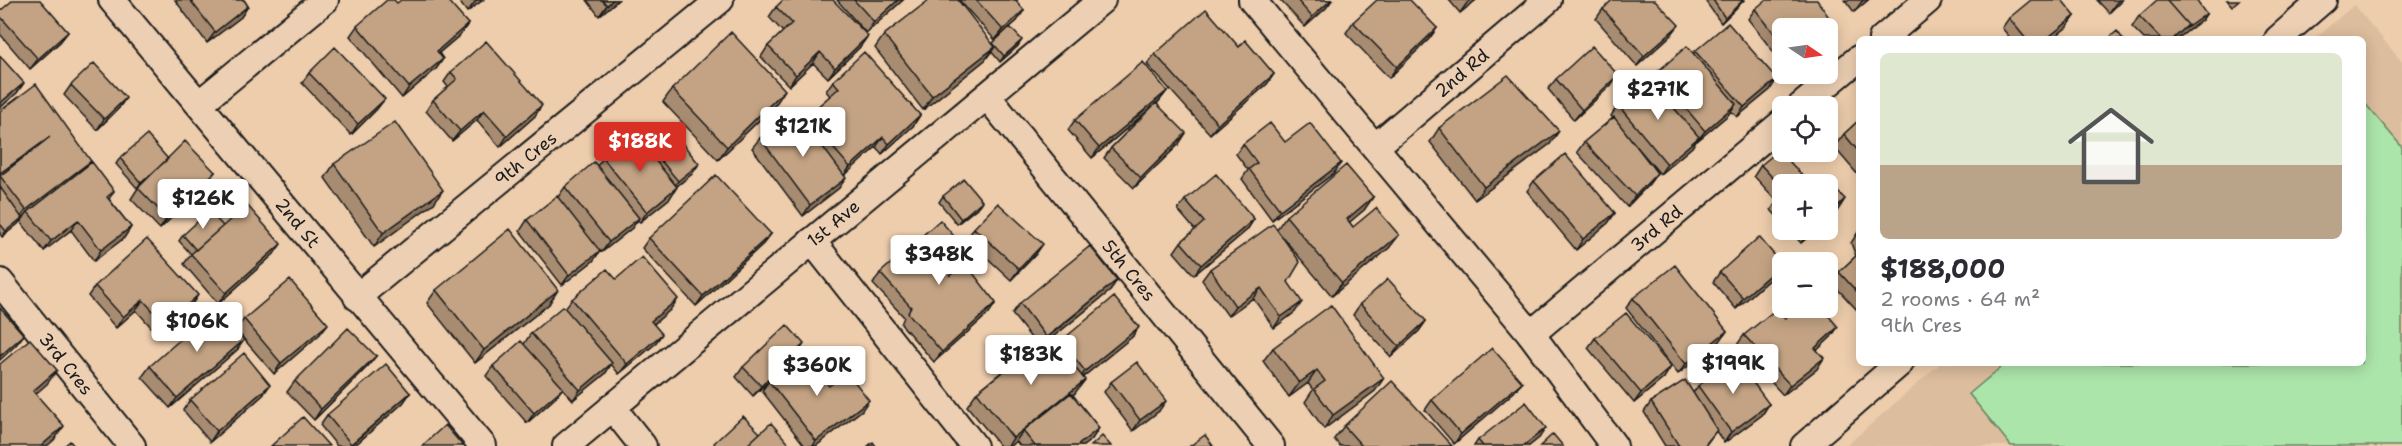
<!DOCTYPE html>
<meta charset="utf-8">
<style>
body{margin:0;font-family:"Shantell Sans",sans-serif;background:#f2f2f3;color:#2b2b33;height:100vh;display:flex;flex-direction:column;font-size:22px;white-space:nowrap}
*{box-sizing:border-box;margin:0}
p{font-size:20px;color:#7c7c81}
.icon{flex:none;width:33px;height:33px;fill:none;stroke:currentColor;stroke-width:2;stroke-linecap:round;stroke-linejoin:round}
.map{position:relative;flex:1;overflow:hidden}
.sheet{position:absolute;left:1856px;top:36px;width:510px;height:330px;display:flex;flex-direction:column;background:#fff;border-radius:9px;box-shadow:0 3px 15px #0003}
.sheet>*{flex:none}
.needle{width:39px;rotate:103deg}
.tools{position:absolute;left:1772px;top:18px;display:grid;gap:12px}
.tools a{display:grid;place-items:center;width:66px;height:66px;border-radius:9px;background:#fff;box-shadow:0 3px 15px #0003;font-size:30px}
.price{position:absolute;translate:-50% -51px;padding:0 14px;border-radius:6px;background:#fff;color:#222;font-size:20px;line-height:39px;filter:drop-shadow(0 2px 3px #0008)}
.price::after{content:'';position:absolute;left:50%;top:36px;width:18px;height:14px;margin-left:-9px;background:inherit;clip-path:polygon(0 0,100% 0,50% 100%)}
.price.on{background:#d93025;color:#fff}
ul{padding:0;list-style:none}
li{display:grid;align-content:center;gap:12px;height:318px;padding:0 24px}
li+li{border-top:2px solid #e1e1e2}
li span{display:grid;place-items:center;height:186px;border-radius:9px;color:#555}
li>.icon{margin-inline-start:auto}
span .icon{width:108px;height:108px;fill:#fffc;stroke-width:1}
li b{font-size:26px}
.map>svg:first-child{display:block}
</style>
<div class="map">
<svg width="2402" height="446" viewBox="0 0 2402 446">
<rect width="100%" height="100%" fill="#edcdac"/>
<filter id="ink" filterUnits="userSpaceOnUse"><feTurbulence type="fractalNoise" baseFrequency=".0167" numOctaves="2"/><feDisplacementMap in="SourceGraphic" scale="12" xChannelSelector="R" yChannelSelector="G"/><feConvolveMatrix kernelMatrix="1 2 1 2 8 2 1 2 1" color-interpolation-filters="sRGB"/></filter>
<g filter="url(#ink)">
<path fill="#dcbd9d" d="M2354,5L2402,62V446H1846L1941,363H2362V39H2314Z"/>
<path fill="#ace5aa" stroke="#648063" stroke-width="1.5" d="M2363,101L2402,147V446H2011L1969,394L2006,363H2362Z"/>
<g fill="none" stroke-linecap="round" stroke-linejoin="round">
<defs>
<g id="minor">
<path id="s1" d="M112,0L483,446"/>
<path d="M1252,0L1531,334L1614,446"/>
<path d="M1882,39L1928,0"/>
<path d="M2278,39L2323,0"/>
<path id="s2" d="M987,96L1271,446"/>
<path d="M200,103L325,0"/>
<path d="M1801,106L1858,59"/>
<path id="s3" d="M1375,147L1548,0"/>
<path d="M812,241L974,446"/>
<path id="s4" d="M0,282L132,446"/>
<path id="s5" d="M357,297L720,0"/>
<path id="s6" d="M1531,334L1782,123"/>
<path d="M612,407L643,446"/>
<path id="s7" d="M566,446L1102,0"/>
<path d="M1804,446L1900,363"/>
</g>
</defs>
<use href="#minor" stroke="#1c1c1c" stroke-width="30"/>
<use href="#minor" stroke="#edd0b3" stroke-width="26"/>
</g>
<path fill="#a88c71" stroke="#1c1c1c" stroke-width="1.5" d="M175,0H244L248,6L241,17L207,43Z
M458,0H483L467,12Z
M587,0H618L599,16Z
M837,0H903L866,33Z
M959,0H1018L1016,1L1024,10L1017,21L995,40Z
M1280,0H1332L1326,8L1305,27Z
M1449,0H1476L1460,13Z
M1707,0H1744L1721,23L1706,2Z
M1845,0H1868L1854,12Z
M2097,0H2122L2109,13Z
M2227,0H2239L2232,6Z
M397,3L468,24L460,35L439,53L443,59L436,69L402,98L350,36L357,26Z
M776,7L860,47L828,78L813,63L789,86L761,57L768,46L783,32L769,17Z
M1603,9L1671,35L1637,66L1596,19Z
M1755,9L1782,28V63L1748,19Z
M0,11L68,32L60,42L30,69L0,34Z
M2206,14L2202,20L2177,39H2144L2132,27L2139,16Z
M2075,16L2067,27L2052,39H2011L2002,28L2009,18Z
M1353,22L1437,28L1429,39L1389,78L1346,33Z
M1010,27L1018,46L1000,62L991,51L985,60L923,110L875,48L884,35L992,44Z
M1239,47L1274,74L1267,84L1210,134L1147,64L1155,54Z
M1695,51L1770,90L1737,117L1731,111L1728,115L1697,141L1696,140L1692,147L1660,174L1633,142L1657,173L1649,184L1627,207L1577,152L1584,142L1613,118L1611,116L1618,105L1650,80L1656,73L1693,54Z
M451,72L535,116L500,147L477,120L452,141L426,111L433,100L448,87L444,82Z
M309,73L377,109L351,135L302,83Z
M1556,79L1611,85L1574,120L1548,89Z
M833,81L920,115L913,126L882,154L876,147L844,175L839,188L803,216L752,148L760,138L803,121L806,117L830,96L826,91Z
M71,85L119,108L97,130L64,95Z
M672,89L776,104L718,160L663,102Z
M1167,91L1157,104L1179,144L1134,188L1104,158L1111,148L1148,111L1092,158L1068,130L1075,120Z
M0,111L91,161L87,166L114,191L109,199L131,227L124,238L94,261L71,230L44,251L21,222L25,216L22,218L18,224L2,237L0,234Z
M1858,121V175L1834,147L1844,134Z
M1439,128L1550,144L1475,200L1430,142Z
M1285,142L1334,173L1272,220L1242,179L1248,170L1236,154L1243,144Z
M648,145L692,174L676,187L670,198L640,222L637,220L632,228L602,252L600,251L593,261L562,285L520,231L527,220L558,197L565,187L597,166L603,158L646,149Z
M120,158L168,159L215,172L207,182L160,229L131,199L138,188L146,180L137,188L116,164Z
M334,164L434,203L374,247L325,178Z
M1761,165L1782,184V222L1771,210L1777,201L1754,176Z
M1534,181L1615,213L1608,223L1576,250L1527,191Z
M943,196L978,207L957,224L939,202Z
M1373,197L1364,210L1349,222L1353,227L1399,235L1389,248L1332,296L1279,233L1288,282L1295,312L1274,328L1253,298L1228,316L1202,280L1210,269L1277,229L1286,216Z
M1185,200L1254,219L1247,230L1194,275L1174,252L1181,242L1195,230L1178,210Z
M223,226L274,254L218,304L184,264L191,254L179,241L183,235Z
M974,228L1036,254L1011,280L967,239Z
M1789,230H1816L1801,243Z
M1858,232V311L1832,283L1839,272L1856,256L1851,243Z
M771,234L763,244L696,306L642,248L649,238Z
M1782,264L1775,274L1736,309L1713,282L1720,272Z
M966,265L989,313L934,362L901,324L904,317L873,284L880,273Z
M616,279L670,310L654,324L655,344L619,374L611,364L605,374L573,400L562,388L555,398L527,423L486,376L493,366L524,344L531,333L565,308L572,299Z
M95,286L191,306L159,336L136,310L116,328L88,296Z
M436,290L549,304L475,363L427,303Z
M1110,291L1052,338L1057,346L1061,341L1132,337L1083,377L1075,393L1073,395L1099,428L1092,439L1083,446H1020L1016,441L1010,446H1000L967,406L977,392L1036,344L1012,314L1020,303Z
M1633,298L1727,331L1720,341L1678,374L1626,308Z
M1360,304L1426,321L1419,331L1391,357L1353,315Z
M1785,318L1831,337L1817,350V369L1783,395L1737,345L1744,335Z
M244,319L320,334L274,374L236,330Z
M1595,338L1664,378L1634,403L1588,348Z
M1273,348L1375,391L1324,429L1305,402L1313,390L1308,383L1289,397L1263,361Z
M237,350L170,408L142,377L150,366Z
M797,355L773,377L829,386L862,410L816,446H805L762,391L768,382L753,396L736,377L743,367Z
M376,356L368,366L314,420L287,392L295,381Z
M1111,382L1159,411L1133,431L1104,392Z
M1522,382L1514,392L1454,444L1425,410L1432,400Z
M1698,386L1769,404L1762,415L1724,443L1716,431L1705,446H1665L1644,412L1651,402L1693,393Z
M410,393L403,403L354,446H337L320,425L327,415Z
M263,395L210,442L183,410L190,400Z
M1344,426L1452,446H1340L1334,439Z
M1539,438L1529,446H1474L1478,440Z"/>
<path fill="#88725c" stroke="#1c1c1c" stroke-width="1.5" d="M477,0H483L467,12L475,2Z
M613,0H618L599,16L607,5Z
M898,0H903L866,33L874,22Z
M1331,0H1332L1326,8L1305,27L1312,17Z
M1471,0H1476L1460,13L1467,3Z
M1743,0H1744L1721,23L1725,18Z
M1863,0H1868L1854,12Z
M2119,0H2122L2109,13L2116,3Z
M248,6L241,17L207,43L215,32Z
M1024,10L1017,21L995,40L1003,30Z
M2206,14L2202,20L2177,39H2173L2188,25Z
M2075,16L2067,27L2052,39H2046Z
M468,24L460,35L429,61L437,51Z
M1679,25L1671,35L1637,66L1644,56Z
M1835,26L1827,36V37V32Z
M1437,28L1429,39L1389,78L1397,67Z
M68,32L60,42L30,69L38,59Z
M868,36L860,47L828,78L835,68Z
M1022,40L1018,46L1000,62L1004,56Z
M995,47L985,60L923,110L932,96Z
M820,52L813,63L789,86L796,75Z
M443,59L436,69L402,98L409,87Z
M1274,74L1267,84L1210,134L1218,124Z
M1618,75L1611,85L1574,120L1582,110Z
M1777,79L1770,90L1737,117L1744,107Z
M24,83L17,93L0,108V103Z
M785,90L776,104L718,160L727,147Z
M1167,91L1159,101L1092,158L1099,148Z
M126,98L119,108L97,130L104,119Z
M385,99L377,109L351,135L358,124Z
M1736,104L1728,115L1697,141L1705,131Z
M542,105L535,116L500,147L507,136Z
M484,110L477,120L452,141L460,131Z
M920,115L913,126L882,154L889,144Z
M1559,131L1550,144L1475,200L1484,187Z
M1186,133L1179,144L1134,188L1141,178Z
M50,137L0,176V173Z
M883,137L876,147L843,177L850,167Z
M1699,137L1692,147L1660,174L1667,164Z
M168,159L164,165L137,188L141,183Z
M91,161L84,171L28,212L18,224L2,237L6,231L19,220L26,210Z
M1341,163L1334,173L1272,220L1280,210Z
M699,164L692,174L670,191L678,181Z
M215,172L207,182L160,229L167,218Z
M1657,173L1649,184L1627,207L1635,196Z
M846,178L839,188L803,216L810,205Z
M677,187L670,198L640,222L647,212Z
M443,190L434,203L374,247L383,233Z
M1373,197L1364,210L1337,233L1347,219Z
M1845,199L1838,210L1827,220V216Z
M982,201L978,207L957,224L961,219Z
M1615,213L1608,223L1576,250L1583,239Z
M639,218L632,228L602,252L609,242Z
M1254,219L1247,230L1194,275L1201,265Z
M78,220L71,230L44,251L51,241Z
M131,227L124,238L94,261L101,250Z
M1812,230H1816L1801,243L1808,233Z
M771,234L763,244L696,306L703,296Z
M1399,235L1389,248L1332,296L1342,283Z
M281,244L274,254L218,304L226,293Z
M1043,244L1036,254L1011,280L1019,269Z
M600,251L593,261L562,285L569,275Z
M1782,264L1775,274L1736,309L1743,298Z
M1117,280L1110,291L1039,348L1047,338Z
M1261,288L1253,298L1228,316L1235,306Z
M558,290L549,304L475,363L484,350Z
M198,295L191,306L159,336L166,325Z
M678,299L670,310L644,332L651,321Z
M143,300L136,310L116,328L123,317Z
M1302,302L1295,312L1274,328L1281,317Z
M996,303L989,313L934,362L942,352Z
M1426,321L1419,331L1391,357L1399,346Z
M328,324L320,334L274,374L281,363Z
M1139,327L1132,337L1078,381L1085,371Z
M1838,327L1831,337L1808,359L1815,348Z
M1727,331L1720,341L1678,374L1686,364Z
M662,334L655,344L619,374L627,364Z
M24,335L16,345L0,360V356Z
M244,340L237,350L170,408L177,398Z
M804,344L797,355L753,396L761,386Z
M376,356L368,366L314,420L321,409Z
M1824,358L1817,369L1783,395L1790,385Z
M612,363L605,374L573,400L580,390Z
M1671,367L1664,378L1634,403L1641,393Z
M57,370L47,384L24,404L33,391Z
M1317,370L1308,383L1289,397L1299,383Z
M1384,378L1375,391L1324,429L1333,415Z
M1085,380L1075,393L1026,434L1023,431L1016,441L1010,446H1008L1013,438Z
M1522,382L1514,392L1454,444L1461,434Z
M270,385L263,395L210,442L217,431Z
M563,388L555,398L527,423L534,413Z
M410,393L403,403L354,446H350Z
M869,400L862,410L816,446H813L816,441Z
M1166,401L1159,411L1133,431L1140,420Z
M1769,404L1762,415L1724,443L1731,432Z
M64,426L54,440L47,446H41Z
M1099,428L1092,439L1083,446H1077Z
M1546,428L1539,438L1529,446H1523Z"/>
<path fill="#c3a383" stroke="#1c1c1c" stroke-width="1.5" d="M13,0H40L68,32L38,59L0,16V11Z
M190,0H244L248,6L215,32Z
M387,0H394L397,3L401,0H447L468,24L437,51L443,59L409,87L357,26Z
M602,0H613L607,5Z
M783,0H833L868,36L835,68L820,52L796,75L768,46L792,23L776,7Z
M854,0H898L874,22Z
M929,0H958L995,47L932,96L884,35Z
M976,0H1015L1024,10L1003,30Z
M1297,0H1331L1312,17Z
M1377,0H1410L1437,28L1397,67L1353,22Z
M1612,0H1655L1679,25L1644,56L1603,9Z
M1713,0H1743L1725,18Z
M1766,0H1817L1835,26L1827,32V28H1782V43L1755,9Z
M2031,0H2062L2075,16L2046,39H2026L2009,18Z
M2157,0H2166L2188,25L2173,39H2161L2139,16Z
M2166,0H2196L2206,14L2185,29L2188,25Z
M1206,9L1239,47L1245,40L1274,74L1218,124L1155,54Z
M1728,23L1777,79L1744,107L1695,51Z
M1010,27L1022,40L1004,56L993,43Z
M2117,31L2123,39H2108Z
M731,32L785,90L727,147L672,89Z
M486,41L542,105L507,136L484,110L460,131L433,100L457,79L451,72Z
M1592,46L1618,75L1582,110L1556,79Z
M1687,46L1736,104L1705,131L1656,73Z
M335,47L385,99L358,124L309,73Z
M864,52L920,115L889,144L883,137L850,167L806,117L839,88L833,81Z
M0,56L24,83L0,103Z
M1143,62L1167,91L1099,148L1075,120Z
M94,63L126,98L104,119L71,85Z
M1508,75L1559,131L1484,187L1439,128Z
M1649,79L1699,137L1667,164L1618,105Z
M36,84L91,161L26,210L0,176L50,137L0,173V111Z
M1156,103L1186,133L1141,178L1111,148Z
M796,111L846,178L810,205L760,138Z
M1614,117L1657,173L1635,196L1584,142Z
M1858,121V151L1844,134Z
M395,122L443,190L383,233L334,164Z
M1270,123L1285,142L1310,123L1341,163L1280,210L1249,169L1257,163L1243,144Z
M670,128L699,164L678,181L648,145Z
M633,133L677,187L647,212L603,158Z
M147,135L168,159L141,183L120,158Z
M185,141L215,172L167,218L138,188Z
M1779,150L1810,184H1782V188L1761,165Z
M1565,154L1615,213L1583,239L1534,181Z
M92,162L114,191L107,197L131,227L101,250L78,220L51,241L28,212Z
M594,162L639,218L609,242L565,187Z
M1346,165L1373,197L1347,219L1353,227L1376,208L1399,235L1342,283L1286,216Z
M1216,174L1254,219L1201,265L1181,242L1204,222L1185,200Z
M716,175L771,234L703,296L649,238Z
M964,179L982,201L961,219L943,196Z
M1829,183L1845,199L1827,216V185Z
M0,187L22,218L6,231L0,224Z
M557,196L600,251L569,275L527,220Z
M1782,196V203L1778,199Z
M998,203L1043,244L1019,269L974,228Z
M247,205L281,244L226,293L191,254Z
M209,211L223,226L196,250L183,235Z
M940,220L972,257L949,276L966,264L996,303L942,352L908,313L911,307L880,273Z
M1273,224L1300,262L1288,282L1302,302L1281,317L1261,288L1235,306L1210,269Z
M510,229L558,290L484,350L436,290Z
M1759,237L1782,264L1743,298L1720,272Z
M147,239L198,295L166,325L143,300L123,317L95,286Z
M1090,246L1117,280L1049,335L1046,337L1020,303Z
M1858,254V293L1839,272Z
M642,257L678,299L651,321L662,334L627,364L572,299L607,269L616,279Z
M1675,265L1727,331L1686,364L1633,298Z
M1388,279L1426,321L1399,346L1360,304Z
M290,280L328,324L281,363L244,319Z
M1114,297L1139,327L1085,371L1061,341Z
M1331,305L1384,378L1333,415L1314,389L1325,381L1317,370L1299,383L1273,348Z
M563,306L612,363L580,390L531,333Z
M0,308L24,335L0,356Z
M216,308L244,340L177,398L150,366Z
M1797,308H1822L1838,327L1815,348L1824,358L1790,385L1744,335L1774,311L1785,318Z
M1626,313L1671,367L1641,393L1595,338Z
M787,325L804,344L761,386L743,367Z
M348,328L376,356L321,409L295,381Z
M1049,335L1085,380L1013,438L977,392Z
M30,339L57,370L33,391L64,426L41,446H0V364Z
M521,341L563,388L534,413L493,366Z
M1492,348L1522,382L1461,434L1432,400Z
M244,353L270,385L217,431L190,400Z
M803,354L829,386L847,372L869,400L816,441L769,381Z
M1735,358L1769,404L1731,432L1698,386Z
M1137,362L1166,401L1140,420L1111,382Z
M386,364L410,393L351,444L327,415Z
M1685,380L1717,430L1704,446H1679L1651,402Z
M1392,381L1452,446H1362L1344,426Z
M1071,393L1099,428L1077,446H1035L1023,431Z
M1526,402L1546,428L1523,446H1483L1478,440Z
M743,416L760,433L746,446H716L714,443Z
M303,417L329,446H271Z
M771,423L791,446H746Z
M445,425L463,446H422Z
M1553,434L1563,446H1540Z
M1205,435L1213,446H1190Z
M1102,436L1111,446H1091Z
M70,441L74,446H64Z
M873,442L876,446H868Z"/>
</g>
<g text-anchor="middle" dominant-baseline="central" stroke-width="4.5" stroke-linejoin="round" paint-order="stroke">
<g font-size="18" fill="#1c1c1c" stroke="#edd0b3">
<text stroke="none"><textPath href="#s3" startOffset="114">2nd Rd</textPath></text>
<text stroke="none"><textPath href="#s5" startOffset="218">9th Cres</textPath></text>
<text stroke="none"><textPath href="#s1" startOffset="290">2nd St</textPath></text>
<text stroke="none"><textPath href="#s7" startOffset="348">1st Ave</textPath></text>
<text stroke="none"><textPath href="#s6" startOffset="164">3rd Rd</textPath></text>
<text stroke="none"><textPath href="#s2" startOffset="225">5th Cres</textPath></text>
<text stroke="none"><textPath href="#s4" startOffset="105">3rd Cres</textPath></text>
</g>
</g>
</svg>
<div class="tools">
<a><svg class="needle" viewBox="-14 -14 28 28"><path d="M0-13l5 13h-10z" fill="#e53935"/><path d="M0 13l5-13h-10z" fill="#7c7c81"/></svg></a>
<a><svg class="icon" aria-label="locate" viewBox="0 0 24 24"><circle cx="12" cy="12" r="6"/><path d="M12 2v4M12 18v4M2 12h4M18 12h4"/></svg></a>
<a>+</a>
<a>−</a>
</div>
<b class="price" style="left:1658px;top:121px">$271K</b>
<b class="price" style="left:803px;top:158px">$121K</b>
<b class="price on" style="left:640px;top:173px">$188K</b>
<b class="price" style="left:203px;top:230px">$126K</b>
<b class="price" style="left:939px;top:286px">$348K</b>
<b class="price" style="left:197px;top:353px">$106K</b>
<b class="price" style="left:1031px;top:386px">$183K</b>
<b class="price" style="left:1733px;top:395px">$199K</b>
<b class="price" style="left:817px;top:397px">$360K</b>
<section class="sheet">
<ul>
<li><span style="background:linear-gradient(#dfe7d0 60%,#b9a48a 0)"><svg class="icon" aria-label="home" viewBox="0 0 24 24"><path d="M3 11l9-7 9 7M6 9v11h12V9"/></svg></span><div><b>$188,000</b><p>2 rooms · 64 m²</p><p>9th Cres</p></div></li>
</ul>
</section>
</div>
